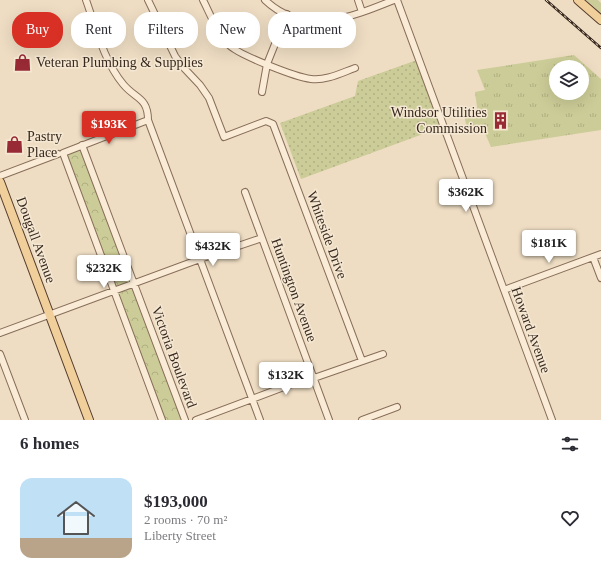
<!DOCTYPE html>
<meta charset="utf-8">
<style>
body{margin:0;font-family:Georgia,serif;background:#f2f2f3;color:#2b2b33;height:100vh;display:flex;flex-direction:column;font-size:15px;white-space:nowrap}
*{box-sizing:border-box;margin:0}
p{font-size:13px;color:#7c7c81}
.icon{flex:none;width:22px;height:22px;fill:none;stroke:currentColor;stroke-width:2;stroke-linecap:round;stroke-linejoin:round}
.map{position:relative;height:420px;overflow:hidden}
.side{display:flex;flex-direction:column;background:#fff;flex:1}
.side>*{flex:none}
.hud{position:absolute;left:12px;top:12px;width:400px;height:36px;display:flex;gap:8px}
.fabs{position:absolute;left:549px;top:60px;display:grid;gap:8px}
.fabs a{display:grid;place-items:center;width:40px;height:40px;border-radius:50%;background:#fff;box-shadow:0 4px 16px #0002;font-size:20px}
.price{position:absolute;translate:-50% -34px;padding:0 9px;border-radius:4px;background:#fff;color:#222;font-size:13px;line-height:26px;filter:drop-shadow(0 1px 2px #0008)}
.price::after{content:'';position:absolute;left:50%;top:24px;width:12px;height:9px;margin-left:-6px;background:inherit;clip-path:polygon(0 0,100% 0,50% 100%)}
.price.on{background:#d93025;color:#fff}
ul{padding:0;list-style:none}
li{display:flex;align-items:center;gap:12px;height:100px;padding:0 20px}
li+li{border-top:1px solid #e1e1e2}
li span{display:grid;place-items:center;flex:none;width:112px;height:80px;border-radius:12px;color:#555}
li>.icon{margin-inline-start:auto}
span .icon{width:48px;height:48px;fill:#fffc;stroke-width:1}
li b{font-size:17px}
h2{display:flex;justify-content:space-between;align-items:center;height:48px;padding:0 20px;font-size:17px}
.tag{padding:0 14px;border-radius:16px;background:#fff;box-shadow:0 4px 16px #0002;font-size:14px;line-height:36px}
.tag.on{background:#d93025;color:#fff}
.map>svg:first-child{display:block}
</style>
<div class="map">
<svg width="601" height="420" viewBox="0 0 601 420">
<defs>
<pattern id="grass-tufts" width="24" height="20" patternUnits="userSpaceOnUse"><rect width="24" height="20" fill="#cbcc97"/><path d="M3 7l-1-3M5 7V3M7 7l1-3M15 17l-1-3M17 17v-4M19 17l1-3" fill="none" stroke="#afaf82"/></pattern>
<pattern id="forest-crowns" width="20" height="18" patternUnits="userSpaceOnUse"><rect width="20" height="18" fill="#cbcc97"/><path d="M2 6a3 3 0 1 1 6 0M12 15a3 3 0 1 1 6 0" fill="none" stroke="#afaf82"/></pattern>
<pattern id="park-dots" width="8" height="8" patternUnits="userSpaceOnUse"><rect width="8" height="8" fill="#cbcc97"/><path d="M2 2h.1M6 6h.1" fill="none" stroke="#afaf82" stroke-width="1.8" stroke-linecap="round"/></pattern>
</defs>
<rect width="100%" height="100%" fill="#eeddc3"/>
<path fill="url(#grass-tufts)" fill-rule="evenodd" d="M586,0H598L601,3V13Z
M574,55L601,79V130L491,147L484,131L468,133L464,115L478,114L475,92L485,90L477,70ZM556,67H582V93H556Z"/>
<path fill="url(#forest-crowns)" d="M80,148L131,281L118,286L115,285L67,154Z
M133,288L183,420H165L119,295L120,292Z"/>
<path fill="url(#park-dots)" d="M417,60L442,127L301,179L280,123L355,96L358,81Z"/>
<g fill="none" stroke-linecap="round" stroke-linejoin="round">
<defs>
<path id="minor" d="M86,0C96,28 104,61 123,84C135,99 148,97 148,120L260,420
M148,0L175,56L183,67L200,85L209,98L224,137L266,121L273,124L362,361
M203,0C211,16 217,32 229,45C239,55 295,77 311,79C326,81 341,73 355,68
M265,0C304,37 352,17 394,0
M358,0L362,12
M397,0L552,420
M262,92L267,64L287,14
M148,120L63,153L162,420
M82,145L185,420
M0,176L58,154
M245,192L329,420
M593,257L601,278
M504,290L601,254
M0,333L200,259L262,238
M0,354L25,420
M314,378L383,354
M196,420L313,376
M362,420L397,407"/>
<path id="major" d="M578,0L601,20
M0,182L89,420"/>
</defs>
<use href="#minor" stroke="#886e5a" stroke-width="8"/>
<use href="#major" stroke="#563d2e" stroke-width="10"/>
<use href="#minor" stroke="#f9ebd6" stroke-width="6"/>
<use href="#major" stroke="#f1cf9b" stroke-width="8"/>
<defs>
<path id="rail" d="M546,0L601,48"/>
</defs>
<use href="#rail" stroke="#38281e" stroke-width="2.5"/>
<use href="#rail" stroke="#f5e8d3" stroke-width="1" stroke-dasharray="3" stroke-linecap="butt"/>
</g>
<defs>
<symbol id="shop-bare" viewBox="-9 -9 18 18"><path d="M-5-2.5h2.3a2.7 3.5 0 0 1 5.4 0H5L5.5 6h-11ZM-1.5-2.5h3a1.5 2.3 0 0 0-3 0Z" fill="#972a34" stroke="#f5e8d3" stroke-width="2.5" paint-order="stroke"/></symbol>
<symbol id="building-bare" viewBox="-9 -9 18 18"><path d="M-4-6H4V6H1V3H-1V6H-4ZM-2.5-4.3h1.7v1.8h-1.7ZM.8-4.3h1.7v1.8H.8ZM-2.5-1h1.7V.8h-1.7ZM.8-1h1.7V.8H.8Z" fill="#972a34" stroke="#f5e8d3" stroke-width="2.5" paint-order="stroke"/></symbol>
</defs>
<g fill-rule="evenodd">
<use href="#shop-bare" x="10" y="50" width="25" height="25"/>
<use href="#building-bare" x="488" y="108" width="25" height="25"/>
<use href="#shop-bare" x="2" y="132" width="25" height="25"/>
</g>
<g text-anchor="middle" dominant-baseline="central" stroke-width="3" stroke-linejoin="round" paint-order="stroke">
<g font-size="14" fill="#38281e" stroke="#f5e8d3" text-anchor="start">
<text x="36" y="62">Veteran Plumbing &amp; Supplies</text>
<text x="487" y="112" text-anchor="end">Windsor Utilities<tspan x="487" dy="16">Commission</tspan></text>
<text x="27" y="136">Pastry<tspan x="27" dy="16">Place</tspan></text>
</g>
<g font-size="14" fill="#38281e" stroke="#f5e8d3">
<text transform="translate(327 235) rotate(70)">Whiteside Drive</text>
<text transform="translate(36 240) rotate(70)">Dougall Avenue</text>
<text transform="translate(294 290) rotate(70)">Huntington Avenue</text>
<text transform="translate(531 330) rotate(70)">Howard Avenue</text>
<text transform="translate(174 357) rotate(70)">Victoria Boulevard</text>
</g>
</g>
</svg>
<div class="fabs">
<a><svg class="icon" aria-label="layers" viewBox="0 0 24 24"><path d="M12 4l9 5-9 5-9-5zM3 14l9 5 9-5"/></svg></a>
</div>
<b class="price on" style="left:109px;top:145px">$193K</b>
<b class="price" style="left:466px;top:213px">$362K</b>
<b class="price" style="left:549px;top:264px">$181K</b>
<b class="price" style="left:213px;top:267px">$432K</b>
<b class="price" style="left:104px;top:289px">$232K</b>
<b class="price" style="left:286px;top:396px">$132K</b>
<div class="hud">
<a class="tag on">Buy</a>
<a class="tag">Rent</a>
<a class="tag">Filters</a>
<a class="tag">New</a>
<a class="tag">Apartment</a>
</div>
</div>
<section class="side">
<h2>6 homes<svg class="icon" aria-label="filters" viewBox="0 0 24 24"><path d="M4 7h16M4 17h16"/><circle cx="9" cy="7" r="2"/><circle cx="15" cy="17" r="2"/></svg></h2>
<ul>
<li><span style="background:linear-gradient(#bfe0f5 75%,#b9a48a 0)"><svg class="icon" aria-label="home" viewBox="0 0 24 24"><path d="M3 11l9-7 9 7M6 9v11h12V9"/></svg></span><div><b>$193,000</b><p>2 rooms · 70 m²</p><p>Liberty Street</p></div><svg class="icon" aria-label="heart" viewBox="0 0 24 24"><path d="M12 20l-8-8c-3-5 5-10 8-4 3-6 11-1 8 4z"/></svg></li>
</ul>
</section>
